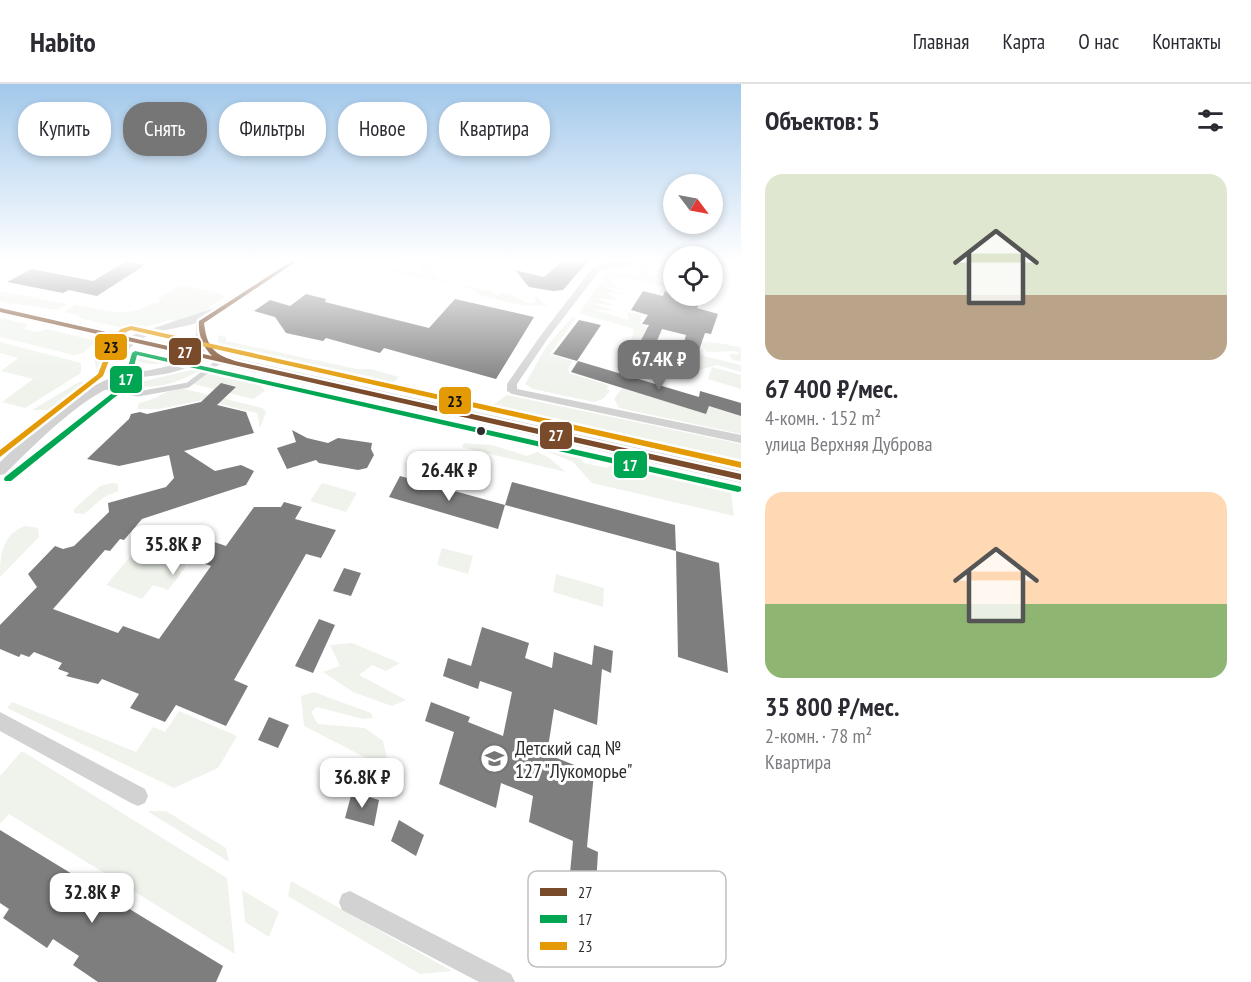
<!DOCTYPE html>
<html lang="ru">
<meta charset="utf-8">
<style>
body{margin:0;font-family:"PT Sans Narrow",sans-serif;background:#f2f2f3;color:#2b2b33;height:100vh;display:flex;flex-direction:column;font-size:22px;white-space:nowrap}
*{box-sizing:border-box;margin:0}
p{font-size:20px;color:#7c7c81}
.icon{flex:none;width:33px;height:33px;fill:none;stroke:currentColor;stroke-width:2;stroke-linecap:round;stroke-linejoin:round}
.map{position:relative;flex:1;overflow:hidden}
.side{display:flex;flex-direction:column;background:#fff;width:510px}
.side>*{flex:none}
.top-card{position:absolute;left:18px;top:18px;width:570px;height:54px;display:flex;gap:12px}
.needle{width:39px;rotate:122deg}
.buttons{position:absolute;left:663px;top:90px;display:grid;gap:12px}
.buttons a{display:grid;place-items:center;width:60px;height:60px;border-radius:50%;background:#fff;box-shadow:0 3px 9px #0003;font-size:30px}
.price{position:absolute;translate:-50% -51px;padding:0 14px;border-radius:12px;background:#fff;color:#222;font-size:20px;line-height:39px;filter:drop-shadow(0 2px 3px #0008)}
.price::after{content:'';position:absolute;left:50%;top:36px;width:18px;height:14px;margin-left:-9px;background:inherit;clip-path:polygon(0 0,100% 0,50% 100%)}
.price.active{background:#767676;color:#fff}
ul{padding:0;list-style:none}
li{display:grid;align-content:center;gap:12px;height:318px;padding:0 24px}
li span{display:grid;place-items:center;height:186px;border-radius:18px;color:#555}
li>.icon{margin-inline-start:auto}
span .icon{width:108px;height:108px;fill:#fffc;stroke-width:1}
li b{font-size:26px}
h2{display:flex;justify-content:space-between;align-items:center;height:72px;padding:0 24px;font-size:26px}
.tag{padding:0 21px;border-radius:24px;background:#fff;box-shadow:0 3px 9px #0003;font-size:21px;line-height:54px}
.tag.active{background:#767676;color:#fff}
header{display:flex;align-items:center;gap:36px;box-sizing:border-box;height:84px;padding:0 30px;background:#fff;border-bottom:2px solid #e1e1e2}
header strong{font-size:28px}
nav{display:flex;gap:33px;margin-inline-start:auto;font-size:21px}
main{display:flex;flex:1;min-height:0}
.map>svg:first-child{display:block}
</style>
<header>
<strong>Habito</strong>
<nav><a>Главная</a><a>Карта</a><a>О нас</a><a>Контакты</a></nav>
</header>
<main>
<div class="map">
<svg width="741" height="898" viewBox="0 0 741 898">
<rect width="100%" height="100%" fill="#fff"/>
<path fill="#eff3ec" d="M402,177H435L431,184L437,188L435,191L448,199L387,187L392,183L418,191L422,179L408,182Z
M645,177H654L648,190L657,198L673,202V204L619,192L611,196V200L627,206L604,203L624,210L606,209L619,216L596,214L617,222L592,219L614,227L591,225L629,236L627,229L641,230V241L665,249L660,250L646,247L639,260L631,258L634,245L579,229L609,187L638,194L637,191Z
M181,201L221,209L225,213L194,234L180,237L169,236L142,244L129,245L82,235L78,231L64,228L76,221C103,226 128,235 153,219H158L161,213Z
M463,201L490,207L497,211L503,208L513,211L527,219H534L536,212L547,222H524L478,211L475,206L462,203Z
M0,207L67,220L57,226C38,222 19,222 0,217Z
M572,233L576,234L550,270L572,277L568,285L569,289L608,301L607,305L610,307L603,315L594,318L533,305L525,300L546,263Z
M0,234L27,240L24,245L38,248L47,245L97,257L83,269L74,271L0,253Z
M218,251L226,253V257L357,285H371L399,293L394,298L351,290L362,295L358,299L224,268L218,264Z
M0,258L81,279V289L25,324L2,318L33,295L1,287L18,274L0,269Z
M700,258C713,258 729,260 741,264V277L732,276L729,270H740L735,267L707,268Z
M102,260L109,267L111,286L104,293C92,284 92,270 102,260Z
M631,260L658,268L650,284L622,276Z
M131,265L178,276C162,280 148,283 133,275Z
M675,265L741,281V288L717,281L699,286L694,276L675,269Z
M712,283L741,291V305L708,295Z
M191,286H201C174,300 157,306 127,301Z
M210,286C229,290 254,290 265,307L253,315L194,300Z
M92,297L94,299L50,326H32L79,298Z
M181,304L262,324L266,328L260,344L257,329L203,316L159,325H137L139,319C154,317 165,306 181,304Z
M622,304L706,329L709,322L741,332V350L619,324L614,315Z
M507,311L741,360V381L493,325L491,322Z
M517,355L578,370L584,379L607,384L613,378L725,403L731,408L734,432L592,399L573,378Z
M464,359L492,361L527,372L537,368L548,373L566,388L465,364L462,363Z
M112,399L118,400V407L104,413L84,430L74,429V425L100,402Z
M322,399L357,409L346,428L310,417Z
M25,442L38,444L39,453L0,493C0,472 2,450 25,442Z
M154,445L187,456L181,465L189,468L185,473V484L168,506L153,501L142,515L106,501Z
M442,464L473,472L468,490L437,481Z
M556,490L604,504L603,523L553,508Z
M352,559L400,579L386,587L372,581L359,591L406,616L392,622L353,608L323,588L340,582L330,561Z
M314,608L371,629L373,634L363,635L317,623L311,628L318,640L365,644L383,657L387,673L378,680L304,642L301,612Z
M12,618L136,668L153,643L165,648L179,627L237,652L218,684L174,704L7,624Z
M22,667L227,794L235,870L9,730L0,740V692Z
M147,727H166L226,764L229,778Z
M291,797L452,887L420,890L288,812Z
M242,806L279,828L269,853L245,838Z"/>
<path fill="#7e7e7e" d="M127,177L145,181L97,212L69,206L63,209L7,198L32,185L93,197Z
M563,177H588L563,206L553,207L529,203L515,186L544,193Z
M643,207L663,212L665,207L674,212L701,216L697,224L718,230L711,250L705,249L698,269L682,265L686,251L662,245L654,264L639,260L649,241L642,240L648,231L631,226Z
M306,210L326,215L325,218L429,244L455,215L534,233L496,295L384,264L380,269L326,254L323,257L286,249L275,233L254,227L270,216L290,222Z
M579,236L601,241L577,277L553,270Z
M578,277L699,313L700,307L741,319V332L709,322L706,330L571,288Z
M221,299L236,303L217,321L246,328L254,349L184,367L215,387L241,381L254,387L246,401L142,435L124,456L120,455L110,467L105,466L53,525L118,549L123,542L159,555L211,482L185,473L200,453L226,462L254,423H281L284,418L302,423L295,435L336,446L321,474L306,470L234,596L248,602L226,642L176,621L165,638L130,624L139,610L102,595L98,600L66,592L69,589L58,585L62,579L34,568L29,573L21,570L19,573L0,565V541L37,503L28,490L55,462L63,465L74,462L109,428L108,419L166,403L174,394L169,371L119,382L87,375L129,335L131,330L140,328L147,330L201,318Z
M292,346L307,354L328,359L338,354L372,359L371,365L374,371L367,384L358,386L319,379L316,376L287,385L277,364L296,358Z
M400,392L505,421L498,445L389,413Z
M512,398L675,441L676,467L719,479L728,589L678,573L676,467L505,421Z
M344,484L361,489L351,512L333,507Z
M319,535L335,541L313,589L295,582Z
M482,543L529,559L525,574L552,584L554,568L592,581L594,561L613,567L611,589L602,585L597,641L554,625L547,670L594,689L587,763L598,768L596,801L570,789L573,757L529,738L533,712L501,699L496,724L439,700L454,648L425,637L431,618L470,633L468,638L503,652L512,608L480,597L478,605L443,592L448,574L471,582Z
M269,633L289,641L278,664L258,656Z
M352,708L379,716L374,742L345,734Z
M399,736L424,751L416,772L391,757Z
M0,746L223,882L216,898H98L73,881L79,872L65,863L53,855L47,864L3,834L9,825L0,819Z"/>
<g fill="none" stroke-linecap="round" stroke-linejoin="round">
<path stroke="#d2d2d2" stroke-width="5" d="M105,303L138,310L188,301L221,276"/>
<path fill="#d2d2d2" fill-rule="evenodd" d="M640,177L627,182L600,186L548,254L517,300V305L741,351V359L512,310L507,307V300L541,251L594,182L606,179Z
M0,628L145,705L148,712L145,719L138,722L131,719L0,647Z
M350,807L511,890L515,898H479L342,826L339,818L342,810Z"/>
<path fill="#d2d2d2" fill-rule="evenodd" d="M289,177H299L247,213L212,232L206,239V266C190,295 150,288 122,298C81,313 36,359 5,390L0,391V378C28,351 80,303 116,292C138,286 188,286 196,262V239C169,247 140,246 124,272H116L114,270L127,253L214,224Z"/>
<path fill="#cbcbcb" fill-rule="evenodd" d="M0,222L741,387V399L0,230Z"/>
<defs>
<path id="bus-1" d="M292,177H297L204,239C207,264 214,271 239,278L741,390V396L0,228V224L212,272C202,262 198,250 199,237Z"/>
<path id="bus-2" d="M135,267L738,402L741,403V407L738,408L137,271L132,290L120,309L11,397H5L4,395L5,393L115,307L126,290L132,269Z"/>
<path id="bus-3" d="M131,242L741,378V384L131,246L126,248L117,256L103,292L0,373V366L98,290L111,256L116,250L121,245Z"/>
</defs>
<use href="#bus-1" stroke="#fff" stroke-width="5"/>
<use href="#bus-2" stroke="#fff" stroke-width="5"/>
<use href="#bus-3" stroke="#fff" stroke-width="5"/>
<use href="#bus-1" fill="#7a4b2a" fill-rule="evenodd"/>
<use href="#bus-2" fill="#00a651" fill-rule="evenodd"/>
<use href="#bus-3" fill="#e39a04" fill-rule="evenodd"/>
</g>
<linearGradient id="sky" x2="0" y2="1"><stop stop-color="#a2c8eb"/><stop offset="0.58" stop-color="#fff"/><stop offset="1" stop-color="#fff" stop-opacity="0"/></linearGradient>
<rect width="741" height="303" fill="url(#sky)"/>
<defs>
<symbol id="school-ring" viewBox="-11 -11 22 22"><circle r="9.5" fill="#fff" stroke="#767676" stroke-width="1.5"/><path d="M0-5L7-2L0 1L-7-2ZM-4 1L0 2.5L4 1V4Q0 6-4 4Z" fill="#767676"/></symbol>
</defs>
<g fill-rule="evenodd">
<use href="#school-ring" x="478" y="658" width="33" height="33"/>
</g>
<circle fill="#2d2d2d" stroke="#fff" stroke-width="2" cx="481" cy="347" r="5"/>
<g text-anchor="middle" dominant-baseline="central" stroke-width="6" stroke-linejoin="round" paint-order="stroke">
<g font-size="20" fill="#2d2d2d" stroke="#fff" text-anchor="start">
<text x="515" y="664">Детский сад №<tspan x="515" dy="23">127 "Лукоморье"</tspan></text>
</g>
</g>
<rect x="528" y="787" width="198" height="96" rx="9" fill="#fff" stroke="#c0c0c0" stroke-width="1.5"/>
<rect x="540" y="804" width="27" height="8" fill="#7a4b2a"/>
<rect x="540" y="831" width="27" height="8" fill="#00a651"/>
<rect x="540" y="858" width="27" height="8" fill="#e39a04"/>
<g font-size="16" fill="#2d2d2d">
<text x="578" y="814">27</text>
<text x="578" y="841">17</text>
<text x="578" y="868">23</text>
</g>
<g stroke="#fff" stroke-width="2">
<rect x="94" y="249" width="34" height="28" rx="6" fill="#e39a04"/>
<rect x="168" y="253" width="34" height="29" rx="6" fill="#7a4b2a"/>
<rect x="109" y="281" width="34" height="29" rx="6" fill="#00a651"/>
<rect x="438" y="302" width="34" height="29" rx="6" fill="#e39a04"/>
<rect x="539" y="337" width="34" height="29" rx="6" fill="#7a4b2a"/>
<rect x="613" y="366" width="35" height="29" rx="6" fill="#00a651"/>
</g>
<g font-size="16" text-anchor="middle" font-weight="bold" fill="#fff">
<text x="185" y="274">27</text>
<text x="126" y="301">17</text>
<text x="556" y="357">27</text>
<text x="630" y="387">17</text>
</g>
<g font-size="16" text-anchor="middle" font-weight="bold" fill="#111">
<text x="111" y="269">23</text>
<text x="455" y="323">23</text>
</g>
</svg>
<div class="buttons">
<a><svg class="needle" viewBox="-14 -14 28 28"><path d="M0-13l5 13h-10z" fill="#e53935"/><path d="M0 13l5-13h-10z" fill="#7c7c81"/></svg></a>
<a><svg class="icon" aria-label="locate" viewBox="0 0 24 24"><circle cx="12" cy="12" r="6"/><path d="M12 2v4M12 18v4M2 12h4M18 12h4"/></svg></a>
</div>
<b class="price active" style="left:659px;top:307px">67.4K ₽</b>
<b class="price" style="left:449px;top:418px">26.4K ₽</b>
<b class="price" style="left:173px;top:492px">35.8K ₽</b>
<b class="price" style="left:362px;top:725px">36.8K ₽</b>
<b class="price" style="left:92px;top:840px">32.8K ₽</b>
<div class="top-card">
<a class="tag">Купить</a>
<a class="tag active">Снять</a>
<a class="tag">Фильтры</a>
<a class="tag">Новое</a>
<a class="tag">Квартира</a>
</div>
</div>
<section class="side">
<h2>Объектов: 5<svg class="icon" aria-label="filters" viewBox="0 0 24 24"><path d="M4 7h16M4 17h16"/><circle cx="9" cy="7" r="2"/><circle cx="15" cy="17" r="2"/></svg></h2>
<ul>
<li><span style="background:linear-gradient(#dfe7d0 65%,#b9a48a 0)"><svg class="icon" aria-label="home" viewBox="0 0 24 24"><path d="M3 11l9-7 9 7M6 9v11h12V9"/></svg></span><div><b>67 400 ₽/мес.</b><p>4-комн. · 152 m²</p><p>улица Верхняя Дуброва</p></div></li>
<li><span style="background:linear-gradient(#ffd9b3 60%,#8fb573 0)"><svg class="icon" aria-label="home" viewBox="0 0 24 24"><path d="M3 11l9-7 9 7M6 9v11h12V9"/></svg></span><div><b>35 800 ₽/мес.</b><p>2-комн. · 78 m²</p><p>Квартира</p></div></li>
</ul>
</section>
</main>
